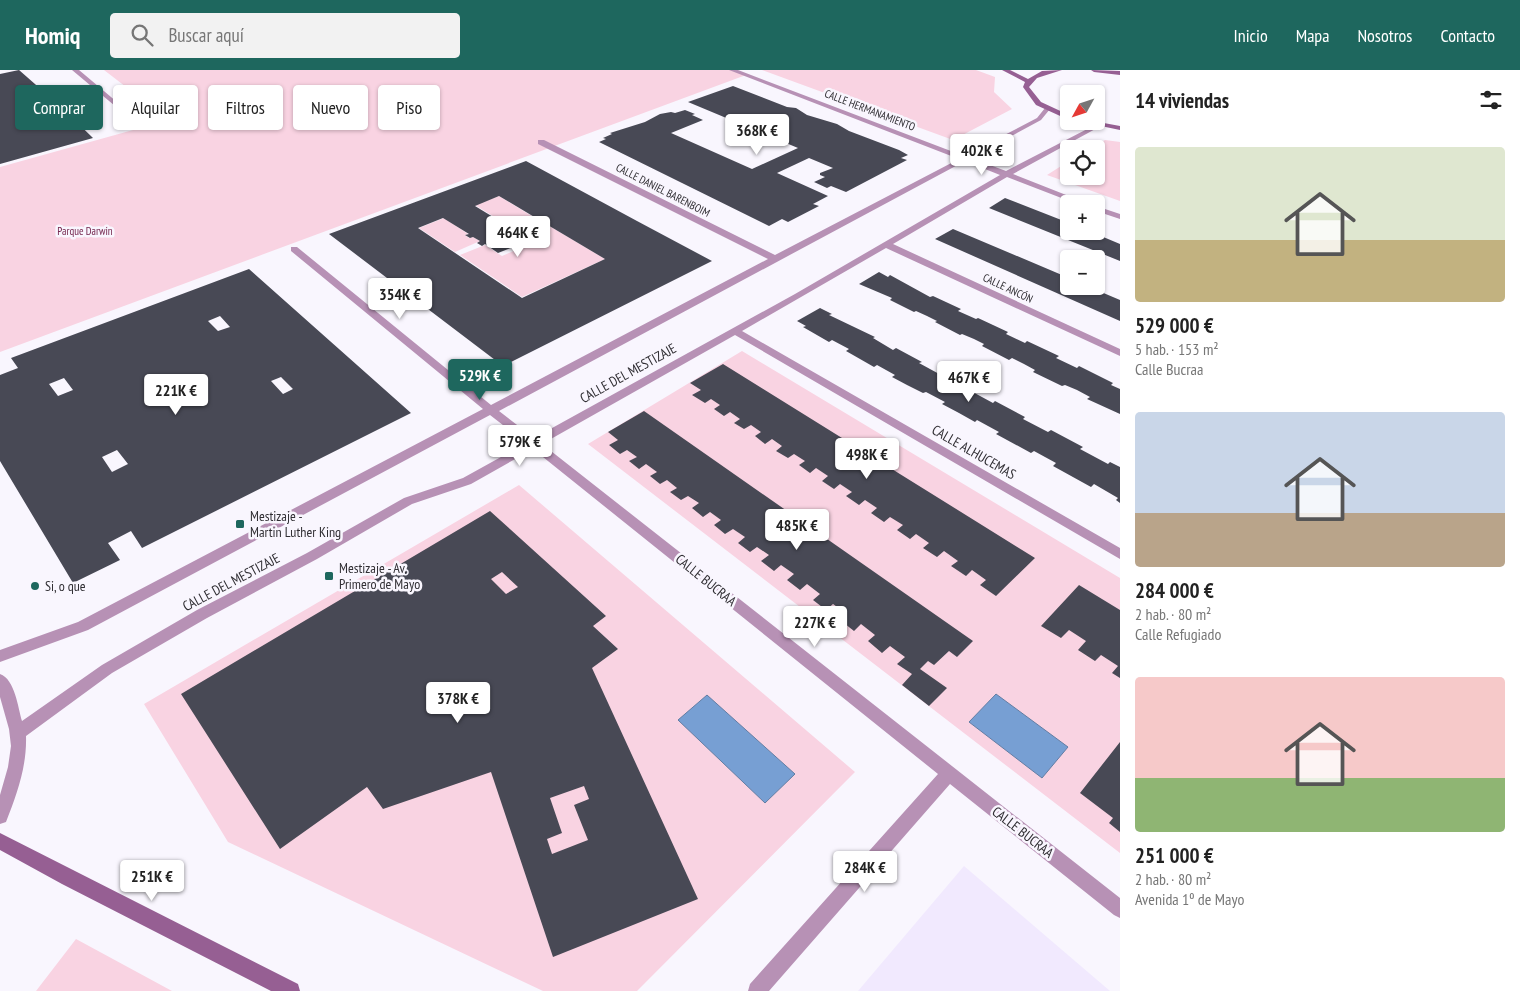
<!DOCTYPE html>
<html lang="es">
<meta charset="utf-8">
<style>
body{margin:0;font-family:"PT Sans Narrow",sans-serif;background:#f2f2f2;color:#222;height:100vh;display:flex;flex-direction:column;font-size:19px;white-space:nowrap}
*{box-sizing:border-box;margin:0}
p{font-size:16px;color:#767676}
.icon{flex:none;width:28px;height:28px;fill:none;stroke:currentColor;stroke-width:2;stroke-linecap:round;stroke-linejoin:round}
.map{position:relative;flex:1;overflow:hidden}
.panel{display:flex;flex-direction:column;background:#fff;width:400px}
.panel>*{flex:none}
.guide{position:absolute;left:15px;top:15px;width:475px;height:45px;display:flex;gap:10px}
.needle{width:32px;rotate:230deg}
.tools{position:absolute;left:1060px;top:15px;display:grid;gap:10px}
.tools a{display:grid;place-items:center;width:45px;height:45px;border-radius:5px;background:#fff;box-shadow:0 1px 4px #0004;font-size:25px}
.price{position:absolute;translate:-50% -42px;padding:0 11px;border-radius:5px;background:#fff;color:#222;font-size:16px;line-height:32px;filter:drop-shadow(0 1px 2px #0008)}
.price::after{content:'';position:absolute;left:50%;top:30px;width:15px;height:11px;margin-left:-8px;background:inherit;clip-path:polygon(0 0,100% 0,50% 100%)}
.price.on{background:#1e675e;color:#fff}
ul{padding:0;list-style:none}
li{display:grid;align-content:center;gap:10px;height:265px;padding:0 15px}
li span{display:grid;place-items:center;height:155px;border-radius:5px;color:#555}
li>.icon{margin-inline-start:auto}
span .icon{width:90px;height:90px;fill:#fffc;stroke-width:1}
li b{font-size:21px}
h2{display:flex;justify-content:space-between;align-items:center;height:60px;padding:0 15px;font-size:21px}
.tag{padding:0 18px;border-radius:5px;background:#fff;box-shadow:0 1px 4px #0004;font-size:18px;line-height:45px}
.tag.on{background:#1e675e;color:#fff}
header{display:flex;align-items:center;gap:30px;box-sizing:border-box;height:70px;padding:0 25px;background:#1e675e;color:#fff}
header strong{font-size:24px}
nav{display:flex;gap:28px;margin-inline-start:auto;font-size:18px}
.search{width:350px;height:45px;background:#f2f2f2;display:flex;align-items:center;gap:12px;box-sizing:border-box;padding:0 18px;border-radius:5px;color:#767676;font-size:19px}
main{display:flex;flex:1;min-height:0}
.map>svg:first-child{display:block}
</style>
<header>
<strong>Homiq</strong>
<div class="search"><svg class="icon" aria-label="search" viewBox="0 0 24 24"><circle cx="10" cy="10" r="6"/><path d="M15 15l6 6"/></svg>Buscar aquí</div>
<nav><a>Inicio</a><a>Mapa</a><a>Nosotros</a><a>Contacto</a></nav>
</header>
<main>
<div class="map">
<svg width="1120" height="921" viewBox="0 0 1120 921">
<rect width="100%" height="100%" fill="#f9f6fe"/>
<path fill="#f1e9fe" d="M964,796L1110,921H858Z"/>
<path fill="#f9d3e2" d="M104,0H732L746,5L0,282V97L169,50Z
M762,0H976L995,7L994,22L1012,39L953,70Z
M1105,70L1120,72V131L1047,105L1069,91V106H1096V79H1090Z
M499,126L535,148L512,158L475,135Z
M444,148L468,164L465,165L469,168L473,167L480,171L455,182L419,158Z
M541,151L605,189L522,227L460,185L485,175L502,186L534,172L517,161Z
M742,281L1120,508V783L588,374Z
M519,415L855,702L637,921H543L228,772L144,634Z
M76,869L172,921H36Z"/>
<path fill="#779fd3" stroke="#627da3" d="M996,624L1068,677L1042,708L969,652Z
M707,625L795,704L765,733L678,650Z"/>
<path fill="#484955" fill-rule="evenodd" d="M19,0L60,36L93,68L0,94V4Z
M733,16L787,37L796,38L807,45L837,54L849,61L899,80L908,85L901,88L907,90L846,122L831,116L827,118L814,112L825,107L820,105V103L833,98L809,88L777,103L828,126L813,134L819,136L788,152L782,149L769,156L599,72L606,69L603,68L612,64L610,63L645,52L660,44L671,42L675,43L685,40L695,44L692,45L703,50L671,63L752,99L798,78L688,32Z
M526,91L637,151L712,191L503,296L329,164ZM499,126L541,151L605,189L522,228L418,158L443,148L469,164L465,165L470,168L473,167L480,171L477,173L482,176L485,174L498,183L531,170L475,136Z
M1005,128L1069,153V161H1089L1120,174V191L989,138Z
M953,159L1069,208V216H1087L1120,230V251L935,169Z
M249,199L411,343L142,478L131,461L108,473L120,490L73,513L0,391V305L18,298L11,288ZM220,246L230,257L218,261L208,251ZM281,307L293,319L283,324L271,311ZM64,308L73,320L58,326L49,314ZM117,380L128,394L112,402L102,387Z
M879,202L888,207L890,205L930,227L933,226L961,239L958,241L976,249L978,248L1008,262L1006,264L1025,273L1027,271L1059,286L1056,288L1077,298L1079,296L1113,313L1111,315L1120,319V344L1087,329L1090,327L1077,320L1065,315L1062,316L1033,302L1035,300L1024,294L1012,288L1009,290L982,276L984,274L974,269L962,264L960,265L935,252L937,251L927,246L916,241L914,242L890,230L892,228L859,214Z
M820,238L832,244L829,245L875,267L873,268L893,280L896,278L922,292L919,293L941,305L944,303L972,318L969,320L993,333L995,331L1025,347L1023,349L1048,362L1051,360L1083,377L1080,379L1108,394L1110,392L1120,397V433L1116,430L1118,428L1094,414L1091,417L1053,396L1056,393L1034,381L1031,383L996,364L999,362L977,350L975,352L959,343L942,334L945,332L926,322L923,323L907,315L892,307L895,305L877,295L874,297L846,281L849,279L832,270L829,272L803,257L806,256L797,251Z
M723,294L1035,488L996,526L980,515L986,510L972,500L966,506L951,496L958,491L944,481L937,487L923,478L929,473L916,464L910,469L897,460L903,455L890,447L884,452L871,443L877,438L865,430L859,435L846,426L852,422L840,414L834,419L822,411L828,406L816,398L810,403L799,395L805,391L794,384L788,388L776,381L782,376L772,369L765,374L755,366L761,362L751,355L744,359L734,353L740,349L730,342L724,346L714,339L720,335L711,329L705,333L692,325L701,320L690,313Z
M644,341L973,571L957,587L949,581L934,595L928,591L920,599L947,618L929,636L902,615L912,604L897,594L905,587L890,576L882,583L868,571L875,565L861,554L854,561L840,550L847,544L833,534L826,540L813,530L820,524L807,514L800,520L787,510L794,504L781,495L774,501L761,491L769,485L757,477L750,482L738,473L745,467L733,459L725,464L714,455L721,450L710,442L703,447L692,438L699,433L688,426L681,430L670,422L677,418L667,410L660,414L650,406L657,402L646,394L639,399L629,391L637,387L627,380L620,384L609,375L618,370L608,362Z
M490,441L606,546L593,556L618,579L592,598L698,829L553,887L491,702L383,739L367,717L280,779L181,624ZM502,502L518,517L506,524L491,509ZM584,716L589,729L574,735L588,770L552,784L547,769L562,763L550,728Z
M1079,515L1120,540V608L1112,603L1118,596L1101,585L1095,591L1078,580L1086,571L1069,560L1061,568L1041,556Z
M1120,672V762L1109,753L1113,748L1080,723Z"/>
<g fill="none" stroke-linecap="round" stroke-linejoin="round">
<path fill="#b791b5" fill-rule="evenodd" d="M72,0H79L143,54V56H139Z
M729,0H738L964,86L1037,48L1045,38H1049L1050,39L1041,50L971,88L1006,101L1095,55H1099V57L1013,104L1089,134H1077L1007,107L893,174L1120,279V286L886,178L742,261L1120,478V489L735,265L542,374L1120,828V848L1114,845L950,714L769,921H748L750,914L938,704L533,379L471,414L412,434L317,489L207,548L112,603L26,666C27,696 17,724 6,752L0,754V725L8,697L11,676L9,659L0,627V604C15,609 18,638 22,651L102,595L197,540L307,483L404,428L463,408L526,373L490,345L88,560L0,592V580L78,552L483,339L291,181V177H297L491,335L768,189L538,74V70H544L775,185L959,89ZM965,91L1000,105L795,224L534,368L499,341Z
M1096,136L1120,144V149L1096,141Z"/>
<path fill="#965f93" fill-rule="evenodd" d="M1002,0H1010L1028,9L1042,1L1062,0L1037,8L1029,17L1041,32L1069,45V50L1036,35L1023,17L1025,12Z
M1091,0L1120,1V5L1094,2Z
M1077,51H1093L1120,56V60Z
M0,763L298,914L300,921H271L62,814L0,780Z"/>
</g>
<g fill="#1e675e" stroke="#f9f6fe" stroke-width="2">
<rect x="235" y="449" width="10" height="10" rx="2.5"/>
<rect x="324" y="501" width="10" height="10" rx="2.5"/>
<circle cx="35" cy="516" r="5"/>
</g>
<g text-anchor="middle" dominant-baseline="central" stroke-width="5" stroke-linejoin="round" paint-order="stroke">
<g font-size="11" fill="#312f34" stroke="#f9f6fe">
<text transform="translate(870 40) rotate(21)">CALLE HERMANAMIENTO</text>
<text transform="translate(663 120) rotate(27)">CALLE DANIEL BARENBOIM</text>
<text transform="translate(1008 218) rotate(25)">CALLE ANCÓN</text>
</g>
<g font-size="11" fill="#73244c" stroke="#f9f6fe">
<text x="85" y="161">Parque Darwin</text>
</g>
<g font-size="14" fill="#312f34" stroke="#f9f6fe">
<text transform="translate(628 303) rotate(-29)">CALLE DEL MESTIZAJE</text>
<text transform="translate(974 382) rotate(30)">CALLE ALHUCEMAS</text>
<text transform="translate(706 510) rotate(39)">CALLE BUCRAA</text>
<text transform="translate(231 512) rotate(-28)">CALLE DEL MESTIZAJE</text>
<text transform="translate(1023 762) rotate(38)">CALLE BUCRAA</text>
</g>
<g font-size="14" fill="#312f34" stroke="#f9f6fe" text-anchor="start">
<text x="250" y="446">Mestizaje -<tspan x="250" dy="16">Martin Luther King</tspan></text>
<text x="339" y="498">Mestizaje - Av.<tspan x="339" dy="16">Primero de Mayo</tspan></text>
<text x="45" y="516">Si, o que</text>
</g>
</g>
</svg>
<div class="tools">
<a><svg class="needle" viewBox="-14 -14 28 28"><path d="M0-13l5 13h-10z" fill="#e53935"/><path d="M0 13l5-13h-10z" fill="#767676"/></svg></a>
<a><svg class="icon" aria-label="locate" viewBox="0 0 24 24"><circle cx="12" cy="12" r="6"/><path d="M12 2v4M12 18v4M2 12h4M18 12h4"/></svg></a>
<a>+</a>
<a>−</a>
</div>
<b class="price" style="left:757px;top:86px">368K €</b>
<b class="price" style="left:982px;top:106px">402K €</b>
<b class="price" style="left:518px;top:188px">464K €</b>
<b class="price" style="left:400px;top:250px">354K €</b>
<b class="price on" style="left:480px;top:331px">529K €</b>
<b class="price" style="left:969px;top:333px">467K €</b>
<b class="price" style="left:176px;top:346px">221K €</b>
<b class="price" style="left:520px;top:397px">579K €</b>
<b class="price" style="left:867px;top:410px">498K €</b>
<b class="price" style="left:797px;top:481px">485K €</b>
<b class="price" style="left:815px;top:578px">227K €</b>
<b class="price" style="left:458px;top:654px">378K €</b>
<b class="price" style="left:865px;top:823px">284K €</b>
<b class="price" style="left:152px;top:832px">251K €</b>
<div class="guide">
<a class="tag on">Comprar</a>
<a class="tag">Alquilar</a>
<a class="tag">Filtros</a>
<a class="tag">Nuevo</a>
<a class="tag">Piso</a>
</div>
</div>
<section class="panel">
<h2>14 viviendas<svg class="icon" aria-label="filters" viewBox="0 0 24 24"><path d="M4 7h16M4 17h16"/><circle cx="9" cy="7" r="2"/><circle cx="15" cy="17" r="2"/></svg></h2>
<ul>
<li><span style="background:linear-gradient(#dfe7d0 60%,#c2b280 0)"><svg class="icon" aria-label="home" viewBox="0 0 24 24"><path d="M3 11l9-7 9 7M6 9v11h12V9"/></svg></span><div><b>529 000 €</b><p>5 hab. · 153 m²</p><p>Calle Bucraa</p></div></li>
<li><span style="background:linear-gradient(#c9d6e8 65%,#b9a48a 0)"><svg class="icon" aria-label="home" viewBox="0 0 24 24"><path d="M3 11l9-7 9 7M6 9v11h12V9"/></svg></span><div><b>284 000 €</b><p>2 hab. · 80 m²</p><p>Calle Refugiado</p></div></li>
<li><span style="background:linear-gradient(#f6c9c9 65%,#8fb573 0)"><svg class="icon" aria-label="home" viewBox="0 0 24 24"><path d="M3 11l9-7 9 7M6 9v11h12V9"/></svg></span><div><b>251 000 €</b><p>2 hab. · 80 m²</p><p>Avenida 1º de Mayo</p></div></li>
</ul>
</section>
</main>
